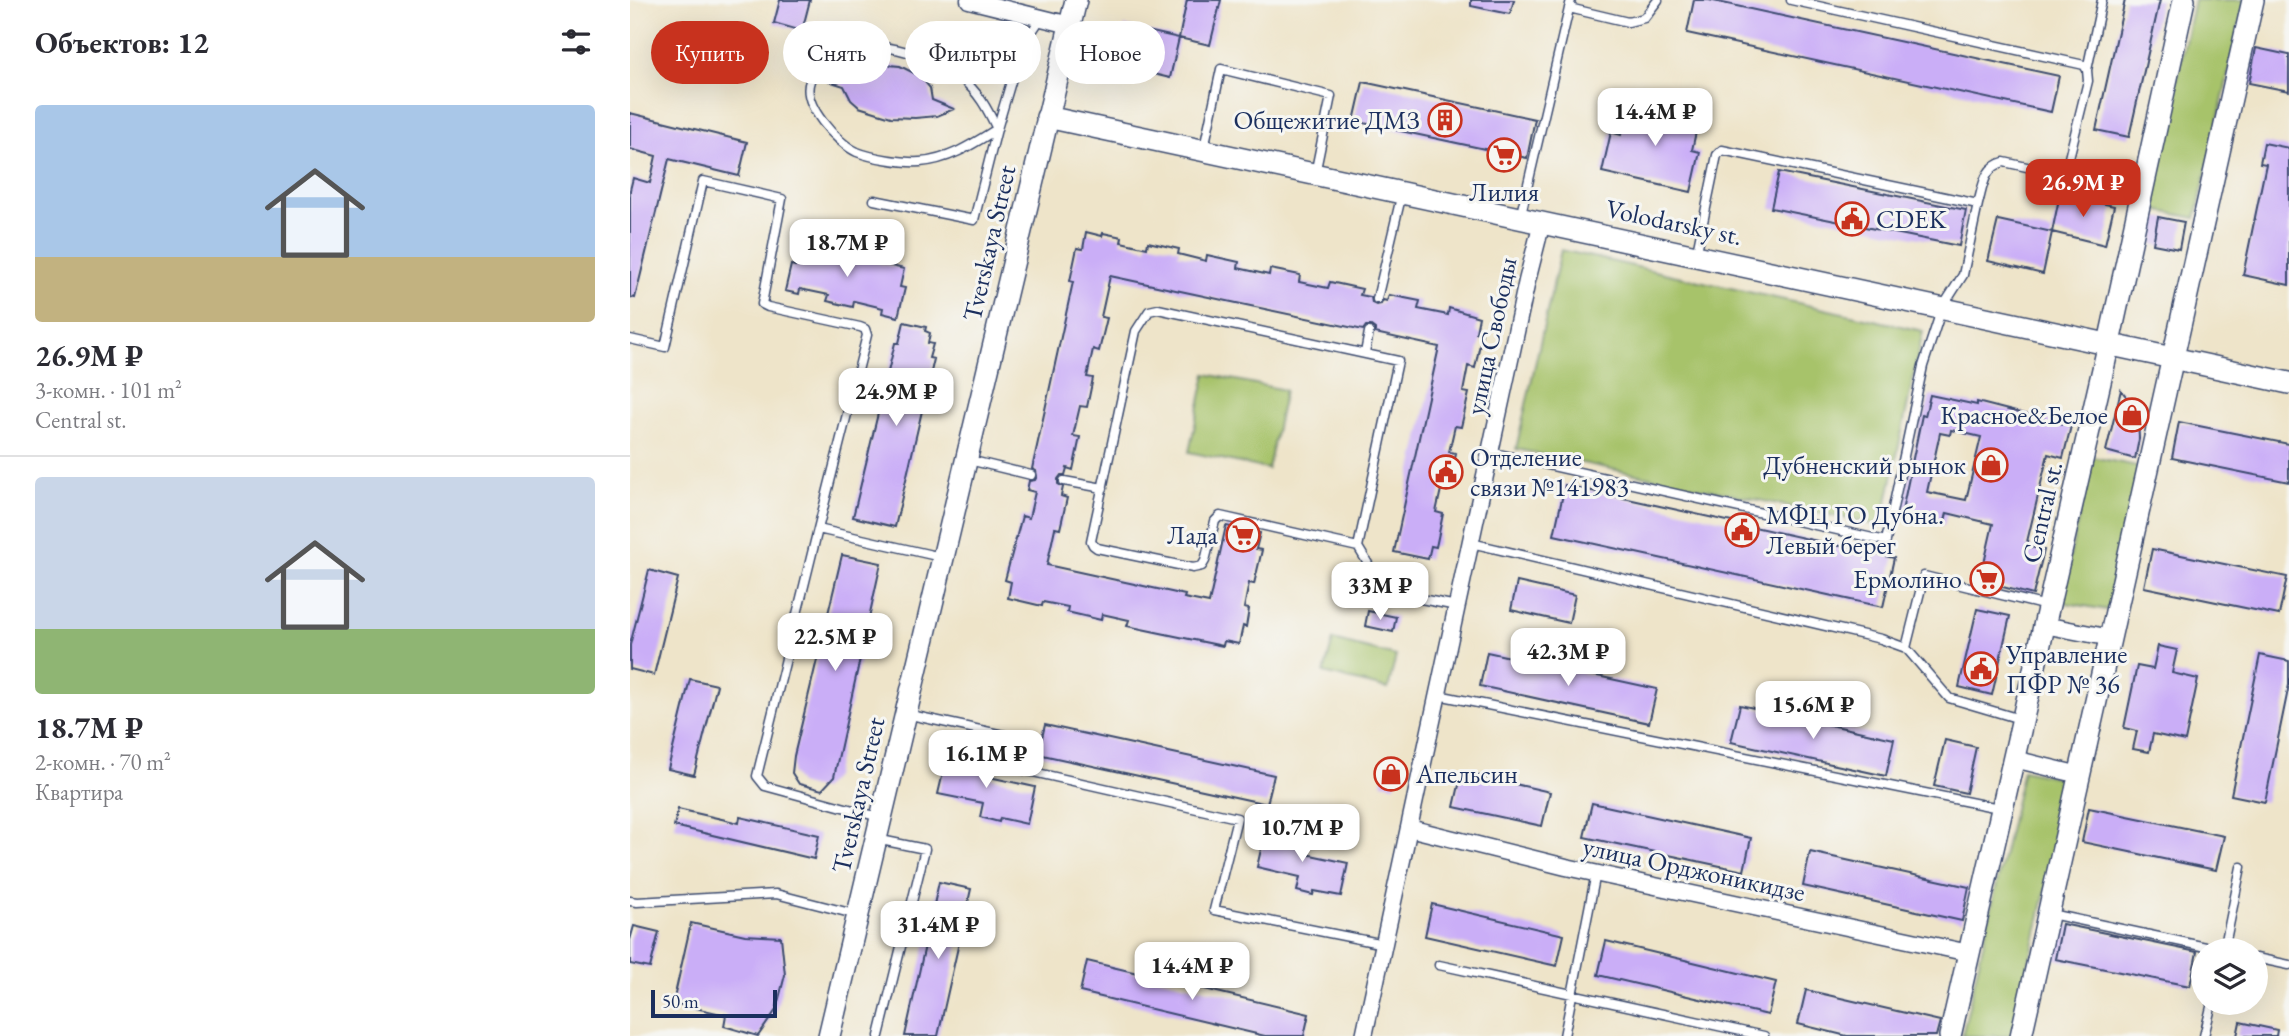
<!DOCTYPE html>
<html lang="ru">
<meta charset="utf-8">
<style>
body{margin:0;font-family:"EB Garamond",serif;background:#f7f7f7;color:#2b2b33;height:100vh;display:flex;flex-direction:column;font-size:26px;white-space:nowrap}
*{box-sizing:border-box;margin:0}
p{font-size:23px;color:#7c7c81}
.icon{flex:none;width:38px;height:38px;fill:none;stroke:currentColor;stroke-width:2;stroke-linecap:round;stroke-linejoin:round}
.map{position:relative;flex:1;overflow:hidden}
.panel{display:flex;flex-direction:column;background:#fff;width:630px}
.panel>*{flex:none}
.guide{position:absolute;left:21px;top:21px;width:665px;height:63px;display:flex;gap:14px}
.fabs{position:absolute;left:1561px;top:938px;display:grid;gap:14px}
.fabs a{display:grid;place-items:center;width:77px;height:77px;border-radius:50%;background:#fff;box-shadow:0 7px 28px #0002;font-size:35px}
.scale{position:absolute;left:21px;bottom:18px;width:126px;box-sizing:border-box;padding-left:7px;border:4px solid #1b2f5e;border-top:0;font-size:19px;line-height:24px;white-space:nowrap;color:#1b2f5e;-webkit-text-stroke:5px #f6f6f2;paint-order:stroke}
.price{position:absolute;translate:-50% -60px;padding:0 16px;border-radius:14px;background:#fff;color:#222;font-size:23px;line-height:46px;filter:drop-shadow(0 2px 4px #0008)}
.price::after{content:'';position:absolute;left:50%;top:42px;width:21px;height:16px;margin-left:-10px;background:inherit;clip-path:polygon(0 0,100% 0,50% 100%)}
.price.selected{background:#c8321e;color:#fff}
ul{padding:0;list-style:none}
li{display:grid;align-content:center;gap:14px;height:371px;padding:0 35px}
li+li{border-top:2px solid #e1e1e2}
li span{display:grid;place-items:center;height:217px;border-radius:7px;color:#555}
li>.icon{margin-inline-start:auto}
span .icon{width:126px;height:126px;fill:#fffc;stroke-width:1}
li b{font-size:30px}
h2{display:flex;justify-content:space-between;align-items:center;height:84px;padding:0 35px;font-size:30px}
.tag{padding:0 24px;border-radius:32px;background:#fff;box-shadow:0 7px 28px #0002;font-size:24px;line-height:63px}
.tag.selected{background:#c8321e;color:#fff}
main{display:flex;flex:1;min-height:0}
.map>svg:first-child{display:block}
</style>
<main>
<section class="panel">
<h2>Объектов: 12<svg class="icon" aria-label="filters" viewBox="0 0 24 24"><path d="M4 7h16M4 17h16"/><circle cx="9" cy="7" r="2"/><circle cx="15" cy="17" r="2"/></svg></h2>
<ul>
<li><span style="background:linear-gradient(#a9c7e8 70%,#c2b280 0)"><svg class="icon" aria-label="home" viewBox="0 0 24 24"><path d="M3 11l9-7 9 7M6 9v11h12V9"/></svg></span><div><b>26.9M ₽</b><p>3-комн. · 101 m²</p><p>Central st.</p></div></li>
<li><span style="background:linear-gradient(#c9d6e8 70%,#8fb573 0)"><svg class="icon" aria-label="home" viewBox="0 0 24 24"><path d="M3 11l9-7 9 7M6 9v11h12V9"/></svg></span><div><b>18.7M ₽</b><p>2-комн. · 70 m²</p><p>Квартира</p></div></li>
</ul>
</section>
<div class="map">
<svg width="1659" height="1036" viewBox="0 0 1659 1036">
<rect width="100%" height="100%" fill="#f6f6f2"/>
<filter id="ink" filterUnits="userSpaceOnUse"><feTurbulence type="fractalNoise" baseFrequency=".0143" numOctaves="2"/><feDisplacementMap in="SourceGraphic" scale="14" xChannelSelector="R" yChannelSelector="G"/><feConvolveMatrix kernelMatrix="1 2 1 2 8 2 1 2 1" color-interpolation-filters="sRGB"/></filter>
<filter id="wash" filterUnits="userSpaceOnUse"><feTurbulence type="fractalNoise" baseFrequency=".00686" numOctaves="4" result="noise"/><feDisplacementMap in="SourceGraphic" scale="28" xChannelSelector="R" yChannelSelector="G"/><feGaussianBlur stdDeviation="1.57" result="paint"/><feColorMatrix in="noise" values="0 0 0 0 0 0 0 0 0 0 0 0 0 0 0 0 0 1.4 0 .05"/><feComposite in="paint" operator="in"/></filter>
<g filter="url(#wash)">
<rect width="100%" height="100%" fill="#eee4c9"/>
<path fill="#a7c36a" stroke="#617964" stroke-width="2" d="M1564,0H1615L1566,218L1519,209Z
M931,250L1293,331L1252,526L886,449Z
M576,374L655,390L638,469L559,452Z
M1462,457L1512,467L1478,610L1430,602Z
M703,640L766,656L758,689L694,673Z
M1393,770L1440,780L1383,1036H1332Z"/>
<g id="blocks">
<path fill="#caaef7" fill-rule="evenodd" d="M150,0H180L172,31L144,23Z
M557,0H591L580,45L549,38Z
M841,0H884L880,14L841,6Z
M1064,0H1079L1429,76L1421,112L1057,33Z
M1495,0H1530L1499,137L1466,130Z
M495,26L549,38L540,78L486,65Z
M1626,48L1659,55V91L1619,83Z
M247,64L270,66L290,76L300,88L302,100L324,109L307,116L285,118L261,117L229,107L221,100L214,86L195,80L206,71L222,66Z
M733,82L905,119L897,158L724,121Z
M998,102L1069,118L1062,150L1070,152L1061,192L972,172L981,132L991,135Z
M0,113L117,142L109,176L39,159L5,298L0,297V190L3,178L20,183L26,156L0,149Z
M1634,143L1659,148V285L1613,275L1636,164L1630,163Z
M1149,172L1336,210L1329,246L1141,208Z
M1430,194L1484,206L1475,245L1422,232Z
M1528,217L1554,222L1549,249L1523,244Z
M1368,220L1422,232L1413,274L1358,261Z
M456,232L472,236L473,233L492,237L491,242L517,248L518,242L549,249L548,254L576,261L577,255L609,262L608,268L639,275L640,269L670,275L669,282L698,288L700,282L732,289L730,295L741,297L742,303L746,305L751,304L753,300L757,301L759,295L790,301L788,309L818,315L819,308L849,317L846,332L852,334L845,368L838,366L833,392L839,393L831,427L825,426L819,452L826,453L819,487L812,485L806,512L813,514L806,547L801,546L798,559L764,552L809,347L745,333V329L741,326H736L733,330L480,276L471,317L477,318L469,351L463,349L457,377L463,378L457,407L450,406L443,436L450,437L443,470L437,468L435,475H431L428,479V484L433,487L431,496L437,498L430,529L425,528L417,565L555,595L554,598L579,603L596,526L630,533L626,549L632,550L624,584L619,583L614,608L619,609L616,627L613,626L609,644L594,641L593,646L497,626L499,620L472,614L471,620L437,612L438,607L413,602L412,606L378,598L381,582L375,580L392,516L399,518L405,492L397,490L399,481L405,480L407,476L406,471L402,469L443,282L440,281L447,248L453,249Z
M170,244L274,269L270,287L275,288L268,317L252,313L253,308L224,301L223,307L197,301L199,295L170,289L169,294L155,291L161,265L165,266Z
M274,322L296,327L295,331L300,333L298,343L303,344L299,358L304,359L265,527L223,517L265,343H269Z
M1491,390L1501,402L1508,418L1509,439L1505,459L1476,451Z
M1300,395L1347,405V402L1441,426L1433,458L1418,454L1396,546L1414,550L1403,595L1350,581L1363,524L1317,513L1314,525L1271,516L1292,415L1295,416ZM1321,430L1351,437L1336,500L1297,492L1310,433L1320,435Z
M1549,422L1659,444V482L1542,458Z
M935,485L1264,558L1253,607L924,535Z
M1522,549L1657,577L1649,615L1514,587Z
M212,555L251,563L204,777L192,790L169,784L162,773L164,756Z
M19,570L48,578L24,675L0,669V645Z
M887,582L945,595L939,623L881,610Z
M1347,609L1380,616L1362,695L1329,687Z
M738,611L766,617L763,632L735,626Z
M1528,646L1547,650L1542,673L1568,679L1555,741L1523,734L1519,752L1503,749L1507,731L1494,728L1507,666L1523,669Z
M857,652L1027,689L1019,723L850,686Z
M1630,655L1659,661V685L1635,802L1601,795Z
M60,679L87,685L64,775L38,769Z
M1110,705L1264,739L1256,776L1101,742Z
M415,725L644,775L637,804L408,754Z
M1315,740L1346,747L1336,793L1304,786Z
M317,756L344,762L345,758L363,762L359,777L405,787L397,824L370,818L369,822L350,817L353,803L308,794Z
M757,763L769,766L765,785L752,783Z
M832,772L920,792L912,826L824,807Z
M962,803L1121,838L1114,871L954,837Z
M1459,808L1594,836L1586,870L1452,842Z
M48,809L109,823L110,817L189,835L184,859L44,826Z
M635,832L661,838L662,833L680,837L676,854L718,863L711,896L684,891L683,895L667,891L670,877L627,867Z
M1180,852L1339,887L1332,921L1173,886Z
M309,882L341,889L308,1036H275Z
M802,904L934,935L927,966L795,936Z
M61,923L115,935L151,937L155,975L146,1010L128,1036L94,1026L96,1015L43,1003Z
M1432,924L1567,952L1560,986L1425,959Z
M4,926L29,932L20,968L0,964V940Z
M976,941L1146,982L1138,1015L968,975Z
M457,961L679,1014L674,1036H635L450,992Z
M1176,990L1310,1021L1306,1036H1217L1168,1024Z
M1610,1022L1647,1030L1646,1036H1607Z"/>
</g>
</g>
<g filter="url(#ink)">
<use href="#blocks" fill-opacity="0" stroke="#3b4a6e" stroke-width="2"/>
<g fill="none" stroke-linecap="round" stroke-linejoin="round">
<defs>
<path id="lane" d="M1161,0L1454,65L1457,70L1458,81L1435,174
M939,8L998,22L1014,18L1028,0
M1457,70L1472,0
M574,148L591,69L701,96L685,174
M244,200L344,220L367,129C357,108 349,93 331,78C311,62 272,47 247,47C234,47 200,54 191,63C187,67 181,76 180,81C171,104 207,143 227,152C242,158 273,163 290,162C319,160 343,144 367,129L391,48L411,18
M1348,204C1353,186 1354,167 1374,162L1510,192
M890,218L941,0
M747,299L772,193
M0,339L35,347L73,181L152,199L132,304L138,307L230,327L235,329L237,335L188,529L311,557
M735,353L739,332
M860,452L1256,541L1293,366L1312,308L1333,275L1348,204L1092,150L1087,155L1066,256
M339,460L401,475
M434,481L473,488
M188,529L127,776L135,786L249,817
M841,543L1251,639L1276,648L1294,576L1417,606
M728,547L590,516L585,521L575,561L572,566L563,568L467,548L463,545L461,541L506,331L519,311L528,309L768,361L728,547L755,592L827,606
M1276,648L1319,698L1390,719
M808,695L1369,808
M276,714L378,736L372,765L607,818L584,910L754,944
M246,839L295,849L249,1036
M0,901L7,902L146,894L228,915
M1421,914L1590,950
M1594,950L1611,867
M1626,958L1659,965
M809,965L1134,1036
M934,1036L966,873
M1574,1036L1582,1003"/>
<path id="street" d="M339,0L440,25
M1414,625L1481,638
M1384,759L1450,775
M779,828L936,867L1339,953
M734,1036L897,281L912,222"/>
<path id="secondary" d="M417,117L1659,383
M199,1036L446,0
M1320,1036L1479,343L1554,0
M1391,1036L1623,0"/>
</defs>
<use href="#lane" stroke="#3b4a6e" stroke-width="11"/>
<use href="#street" stroke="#3b4a6e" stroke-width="19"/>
<use href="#secondary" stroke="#3b4a6e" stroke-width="24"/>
<use href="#lane" stroke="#fff" stroke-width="8"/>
<use href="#street" stroke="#fff" stroke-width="16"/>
<use href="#secondary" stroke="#fff" stroke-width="21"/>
</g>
</g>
<defs>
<symbol id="building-ring" viewBox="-11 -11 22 22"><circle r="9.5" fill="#f6f6f2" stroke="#c8321e" stroke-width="1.5"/><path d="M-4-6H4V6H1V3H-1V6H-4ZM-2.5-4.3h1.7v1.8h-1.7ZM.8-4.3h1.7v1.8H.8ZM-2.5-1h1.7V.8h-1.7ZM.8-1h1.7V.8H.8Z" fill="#c8321e"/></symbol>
<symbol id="supermarket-ring" viewBox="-11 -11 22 22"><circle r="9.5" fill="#f6f6f2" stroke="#c8321e" stroke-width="1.5"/><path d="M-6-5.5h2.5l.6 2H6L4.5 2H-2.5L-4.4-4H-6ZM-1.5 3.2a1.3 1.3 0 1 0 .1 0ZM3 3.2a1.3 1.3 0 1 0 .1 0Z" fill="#c8321e"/></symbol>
<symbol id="civic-ring" viewBox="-11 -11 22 22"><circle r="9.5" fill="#f6f6f2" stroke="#c8321e" stroke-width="1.5"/><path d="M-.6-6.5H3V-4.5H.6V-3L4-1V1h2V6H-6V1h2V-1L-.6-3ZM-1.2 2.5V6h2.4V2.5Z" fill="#c8321e"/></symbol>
<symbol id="shop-ring" viewBox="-11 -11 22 22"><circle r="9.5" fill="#f6f6f2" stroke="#c8321e" stroke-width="1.5"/><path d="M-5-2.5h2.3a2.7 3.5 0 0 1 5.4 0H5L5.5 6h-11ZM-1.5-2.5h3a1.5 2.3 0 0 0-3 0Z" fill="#c8321e"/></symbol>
</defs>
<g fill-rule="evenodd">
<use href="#building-ring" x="796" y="101" width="38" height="38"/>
<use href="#supermarket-ring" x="855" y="136" width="38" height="38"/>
<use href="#civic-ring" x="1203" y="200" width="38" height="38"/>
<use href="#shop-ring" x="1483" y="396" width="38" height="38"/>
<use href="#shop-ring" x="1342" y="446" width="38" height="38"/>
<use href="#civic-ring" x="797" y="453" width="38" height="38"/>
<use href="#civic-ring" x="1093" y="511" width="38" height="38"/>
<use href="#supermarket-ring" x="594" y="516" width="38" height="38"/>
<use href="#supermarket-ring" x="1338" y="560" width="38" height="38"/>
<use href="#civic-ring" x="1332" y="650" width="38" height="38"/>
<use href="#shop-ring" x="742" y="755" width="38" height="38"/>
</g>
<g text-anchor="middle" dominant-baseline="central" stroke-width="6" stroke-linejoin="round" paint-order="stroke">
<g font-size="26" fill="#1b2f5e" stroke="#f6f6f2" text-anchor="end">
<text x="790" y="120">Общежитие ДМЗ</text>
<text x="874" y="192" text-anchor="middle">Лилия</text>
<text x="1246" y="219" text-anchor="start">CDEK</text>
<text x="1478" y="415">Красное&amp;Белое</text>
<text x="840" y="457" text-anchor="start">Отделение<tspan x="840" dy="30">связи №141983</tspan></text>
<text x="1336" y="465">Дубненский рынок</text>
<text x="1136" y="515" text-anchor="start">МФЦ ГО Дубна.<tspan x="1136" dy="30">Левый берег</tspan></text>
<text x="588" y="535">Лада</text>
<text x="1332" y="579">Ермолино</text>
<text x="1376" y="654" text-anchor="start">Управление<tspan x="1376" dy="30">ПФР № 36</tspan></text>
<text x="786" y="774" text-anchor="start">Апельсин</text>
</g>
<g font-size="26" fill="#1b2f5e" stroke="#f6f6f2">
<text transform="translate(1044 222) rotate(12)">Volodarsky st.</text>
<text transform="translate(359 243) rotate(-77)">Tverskaya Street</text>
<text transform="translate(861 336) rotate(-78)">улица Свободы</text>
<text transform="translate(1412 512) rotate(-77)">Central st.</text>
<text transform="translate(228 795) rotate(-77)">Tverskaya Street</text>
<text transform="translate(1064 869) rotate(12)">улица Орджоникидзе</text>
</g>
</g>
</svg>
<div class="fabs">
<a><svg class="icon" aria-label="layers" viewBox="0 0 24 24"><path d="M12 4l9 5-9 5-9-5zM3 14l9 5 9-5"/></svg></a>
</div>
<div class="scale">50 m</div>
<b class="price" style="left:1025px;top:148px">14.4M ₽</b>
<b class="price selected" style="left:1453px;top:219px">26.9M ₽</b>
<b class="price" style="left:217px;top:279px">18.7M ₽</b>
<b class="price" style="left:266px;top:428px">24.9M ₽</b>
<b class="price" style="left:750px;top:622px">33M ₽</b>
<b class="price" style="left:205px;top:673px">22.5M ₽</b>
<b class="price" style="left:938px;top:688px">42.3M ₽</b>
<b class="price" style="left:1183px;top:741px">15.6M ₽</b>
<b class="price" style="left:356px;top:790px">16.1M ₽</b>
<b class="price" style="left:672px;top:864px">10.7M ₽</b>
<b class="price" style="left:308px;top:961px">31.4M ₽</b>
<b class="price" style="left:562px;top:1002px">14.4M ₽</b>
<div class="guide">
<a class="tag selected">Купить</a>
<a class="tag">Снять</a>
<a class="tag">Фильтры</a>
<a class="tag">Новое</a>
</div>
</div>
</main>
